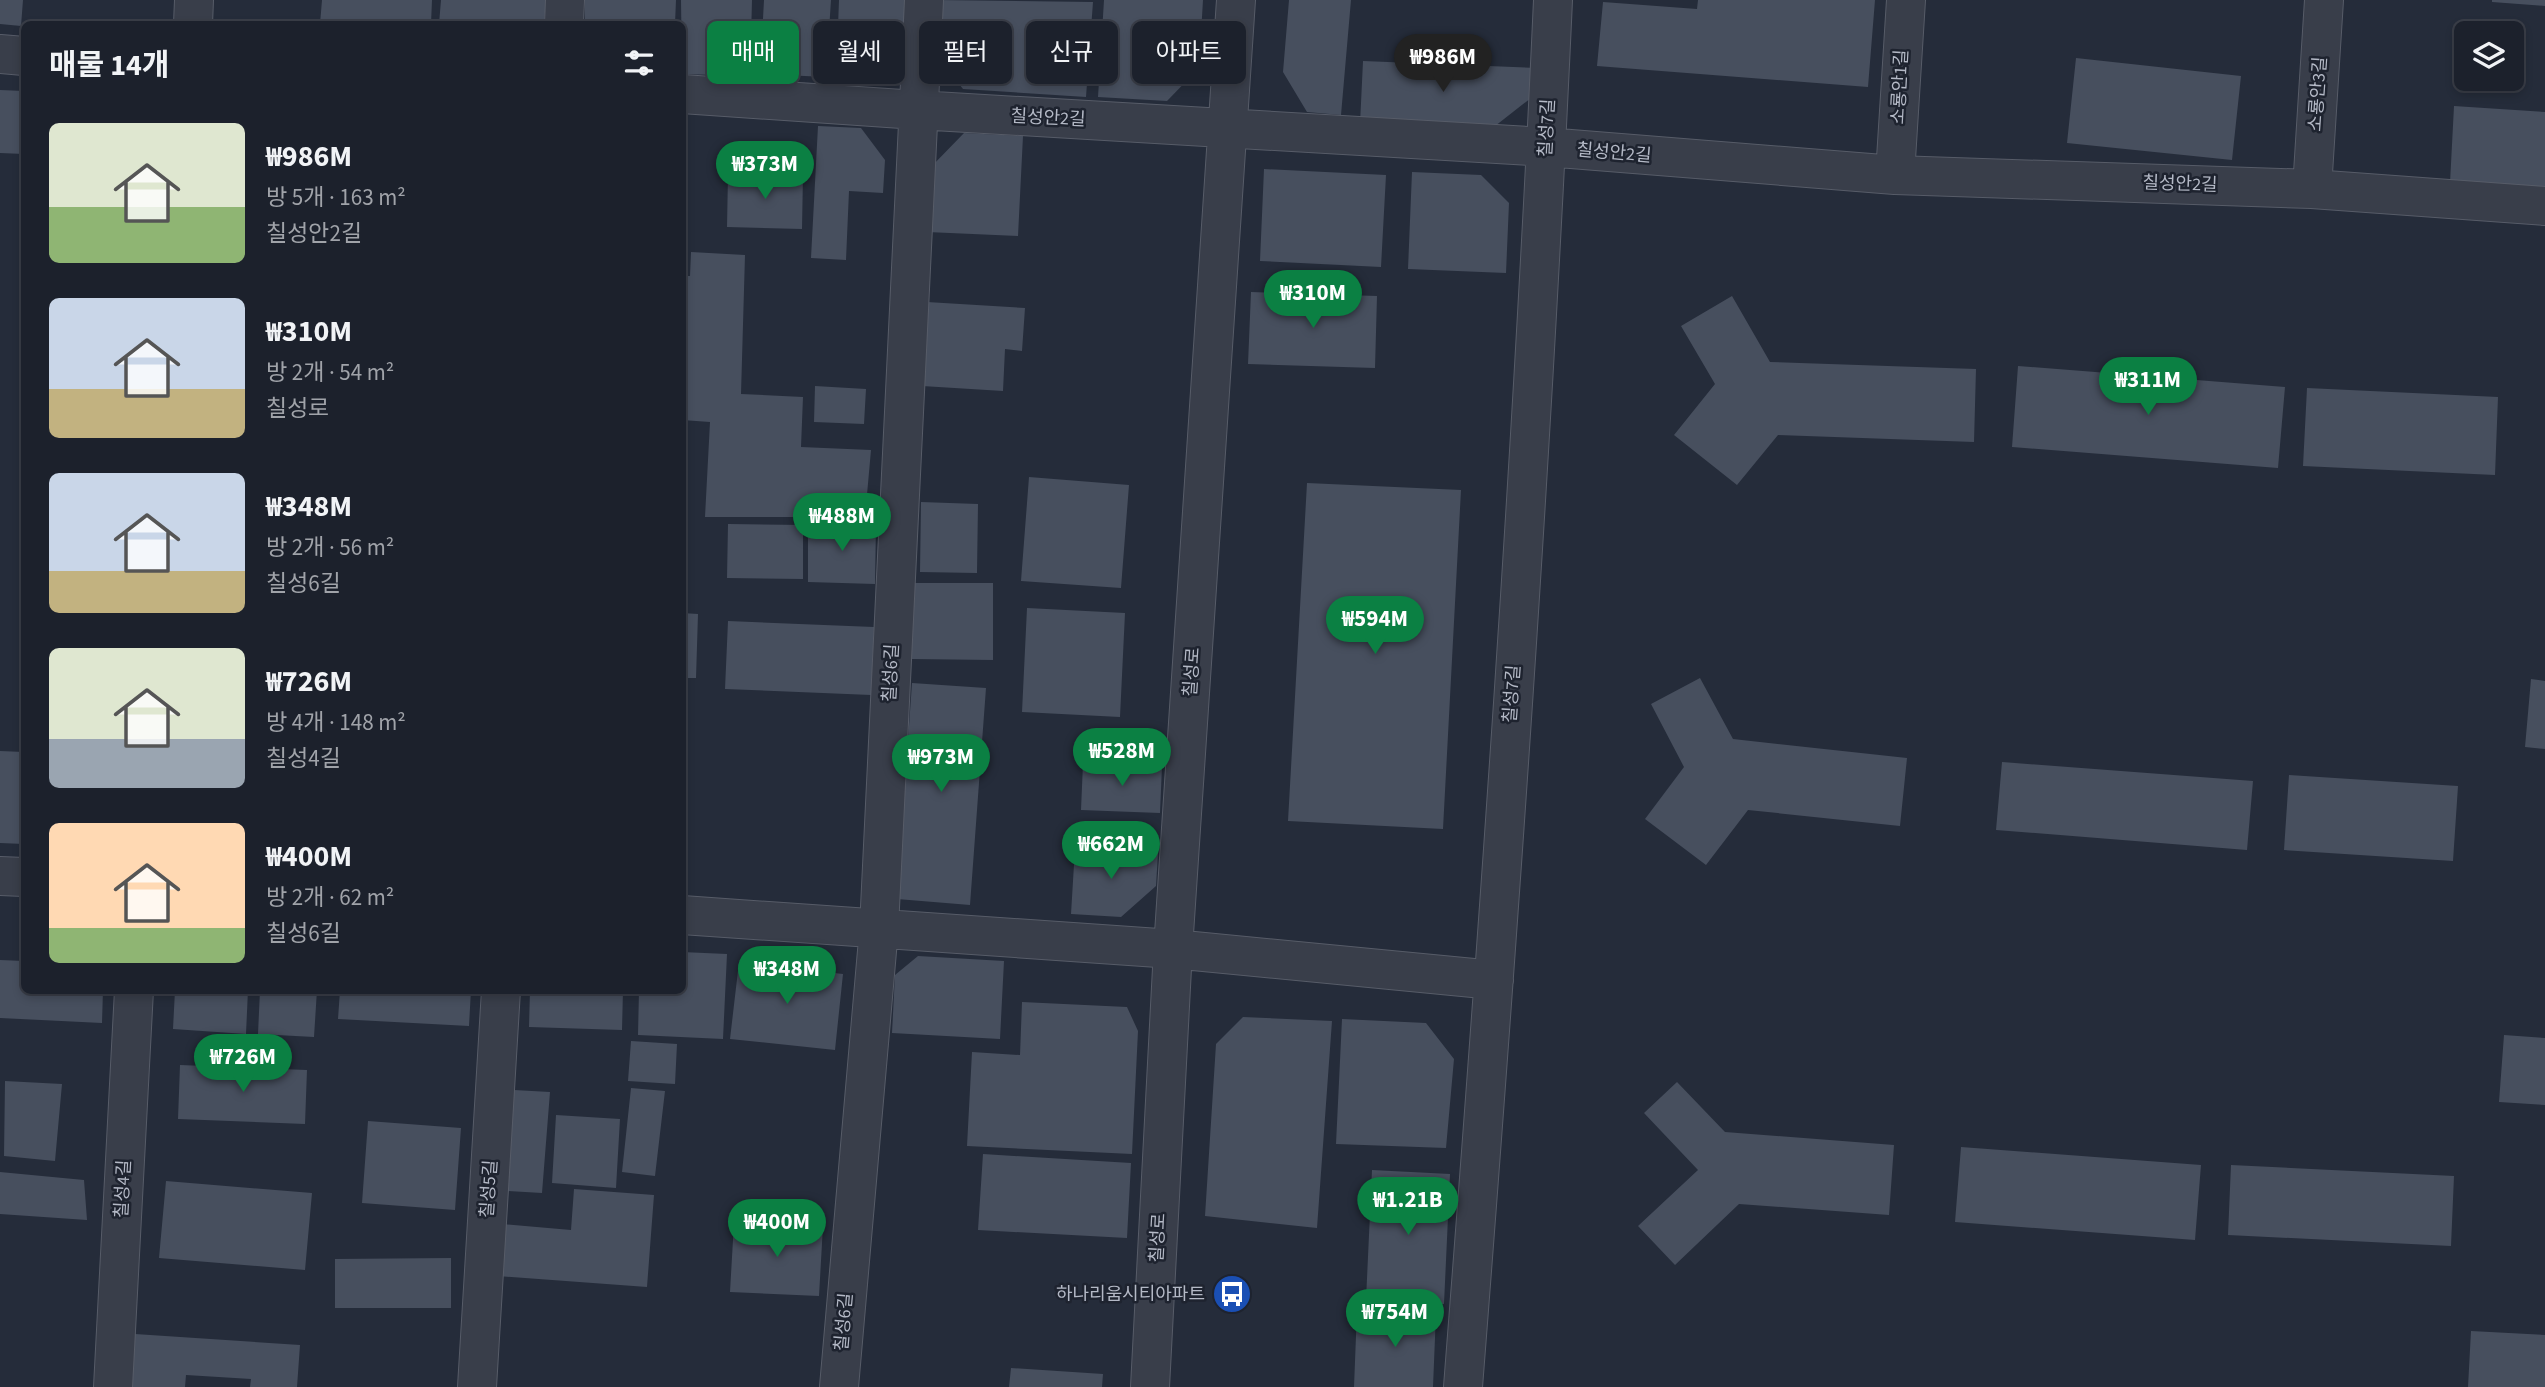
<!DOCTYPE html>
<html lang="ko">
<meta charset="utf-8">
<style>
body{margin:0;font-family:"Source Sans 3","Noto Sans KR",sans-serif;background:#252934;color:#f1f3f6;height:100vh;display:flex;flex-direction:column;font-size:26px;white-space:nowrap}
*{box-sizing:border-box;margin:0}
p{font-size:23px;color:#a0a3a9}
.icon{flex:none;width:38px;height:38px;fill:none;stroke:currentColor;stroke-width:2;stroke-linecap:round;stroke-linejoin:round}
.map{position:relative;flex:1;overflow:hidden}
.side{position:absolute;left:21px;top:21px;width:665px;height:973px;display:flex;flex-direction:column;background:#1c212c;border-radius:10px;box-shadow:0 4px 10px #0003,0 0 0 2px #3a3e48}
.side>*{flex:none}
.top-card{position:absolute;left:707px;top:21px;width:665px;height:63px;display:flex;gap:14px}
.fabs{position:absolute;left:2454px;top:21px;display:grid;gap:14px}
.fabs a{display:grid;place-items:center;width:70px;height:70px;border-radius:10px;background:#1c212c;box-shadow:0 4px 10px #0003,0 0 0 2px #3a3e48;font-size:35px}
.price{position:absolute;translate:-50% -60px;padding:0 16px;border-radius:24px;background:#0b8043;color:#fff;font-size:23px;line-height:46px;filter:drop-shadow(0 2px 4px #0008)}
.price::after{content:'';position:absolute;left:50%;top:42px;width:21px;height:16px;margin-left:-10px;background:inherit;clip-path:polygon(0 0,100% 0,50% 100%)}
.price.active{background:#222;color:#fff}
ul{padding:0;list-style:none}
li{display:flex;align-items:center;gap:21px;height:175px;padding:0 28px}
li span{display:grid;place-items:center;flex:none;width:196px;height:140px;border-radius:10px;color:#555}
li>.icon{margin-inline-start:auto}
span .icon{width:84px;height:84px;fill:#fffc;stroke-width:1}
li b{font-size:30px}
h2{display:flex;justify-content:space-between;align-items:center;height:84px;padding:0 28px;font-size:30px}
.pill{padding:0 24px;border-radius:10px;background:#1c212c;box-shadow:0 4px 10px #0003,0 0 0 2px #3a3e48;font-size:24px;line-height:63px}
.pill.active{background:#0b8043;color:#fff}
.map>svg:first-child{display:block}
</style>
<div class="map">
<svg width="2545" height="1387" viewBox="0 0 2545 1387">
<rect width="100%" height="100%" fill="#252c3a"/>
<path fill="#474f5e" d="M0,0H23L21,26L0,24Z
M322,0H432L431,24H320Z
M441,0H546L544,24H439Z
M585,0H676L675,24H585Z
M681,0H752L750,76L682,74Z
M764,0H831L826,77L760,74Z
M839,0H913L911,59L885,82L836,80Z
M935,0L1093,2L1086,97L963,89L932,49Z
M1104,0H1203L1199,68L1167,101L1098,97Z
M1289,0H1351L1341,115L1307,112L1283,72Z
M1698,0H1875L1868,87L1597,66L1603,2L1697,9Z
M2492,0H2545V6L2492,2Z
M2076,58L2241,76L2232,160L2067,143Z
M1363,61L1537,68L1536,94L1490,130L1360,124Z
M0,90L24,91V154L0,153Z
M2454,106L2545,112V189L2450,183Z
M818,126L861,128L885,160L883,193L849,191L846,260L811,258Z
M964,133L1023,136L1018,236L927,232L930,168Z
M1264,169L1386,175L1381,267L1260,261Z
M1412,172L1481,175L1509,203L1506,273L1408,269Z
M728,174L803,175L802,229L727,227Z
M691,252L745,255L741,394L803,397L801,447L871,450L865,517H705L710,422L682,420V276H690Z
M1251,292L1377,296L1375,368L1248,364Z
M1732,296L1770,362L1976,369L1974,442L1778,435L1737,485L1674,435L1715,384L1681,326Z
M927,302L1025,308L1022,351L1005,349L1003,391L922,386Z
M2018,366L2285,387L2278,468L2012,447Z
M815,386L866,389L864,424L814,422Z
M2307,388L2498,397L2495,475L2303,466Z
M1029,477L1129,485L1121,588L1021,581Z
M1307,483L1461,490L1443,829L1288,821Z
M921,502L978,504L977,573L920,572Z
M808,523L876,525L875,584L808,582Z
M728,524L803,525V579L727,578Z
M911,583H993V660L911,659Z
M1027,608L1125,613L1120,717L1022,712Z
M682,613L698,614L696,678H682Z
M728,621L874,627L871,695L725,689Z
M1700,678L1733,739L1907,758L1900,826L1748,810L1706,865L1645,819L1684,767L1651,704Z
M2531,679L2545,681V749L2525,747Z
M912,683L986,688L970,905L897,899Z
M0,751L24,752V844L0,843Z
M2002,762L2253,781L2247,850L1996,830Z
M1083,763L1162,766L1160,813L1081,810Z
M2289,775L2458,786L2453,861L2284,850Z
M1075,848L1158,853L1156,886L1121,917L1071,914Z
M682,952L727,954L723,1039L638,1035L639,990H682Z
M918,956L1004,961L1000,1039L892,1033L895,975Z
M0,960L24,961V990H103L102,1023L0,1018Z
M739,962L843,974L835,1050L730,1039Z
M175,990H248L246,1034L173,1029Z
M260,990H317L314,1037L258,1034Z
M340,990H471L469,1026L338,1019Z
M530,990H623L622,1030L529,1027Z
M1022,1002L1127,1007L1138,1031L1132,1154L967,1146L972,1052L1020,1055Z
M1243,1017L1332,1021L1317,1228L1205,1216L1216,1044Z
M1342,1019L1426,1023L1454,1059L1446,1148L1336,1144Z
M2504,1035L2545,1038V1105L2499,1102Z
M631,1041L677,1044L675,1084L628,1081Z
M180,1065L307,1070L305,1124L178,1119Z
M5,1081L62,1084L55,1161L4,1156Z
M1677,1082L1725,1132L1894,1145L1889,1215L1739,1204L1675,1265L1638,1226L1698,1170L1644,1113Z
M631,1088L665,1091L655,1176L622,1172Z
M514,1090L550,1092L542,1193L507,1191Z
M556,1115L620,1119L616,1188L552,1183Z
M368,1121L461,1128L455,1210L362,1203Z
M1961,1147L2201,1165L2195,1240L1955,1222Z
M983,1154L1131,1163L1127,1238L978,1230Z
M2231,1165L2454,1176L2451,1246L2228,1235Z
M1372,1170L1450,1174L1444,1304L1366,1300Z
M0,1172L84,1180L87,1220L0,1214Z
M166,1181L312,1193L305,1270L159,1258Z
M574,1189L654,1195L647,1287L498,1276L502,1224L571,1230Z
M734,1222L823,1226L819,1296L730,1292Z
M451,1258V1308H335V1259Z
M1357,1310L1436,1313L1433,1387H1354Z
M2471,1331L2545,1335V1387H2468Z
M135,1334L300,1345L297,1387H250L251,1379L186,1375L185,1387H132Z
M1011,1368L1103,1374L1102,1387H1009Z"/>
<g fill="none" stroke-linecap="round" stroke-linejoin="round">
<defs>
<path id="minor" d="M193,24L194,0
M564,24L565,0
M0,54L24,56
M682,94L917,110L1546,147L1895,175L2312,189L2545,206
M1895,175L1906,0
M2312,189L2324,0
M0,876L24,877
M682,915L1173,949L1494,980
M113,1387L134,990
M477,1387L501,990
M839,1387L879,928L924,0
M1150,1387L1173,949L1236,0
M1463,1387C1499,925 1532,463 1553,0"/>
</defs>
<use href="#minor" stroke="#575c68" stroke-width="40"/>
<use href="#minor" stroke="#393e4a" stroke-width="38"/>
</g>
<defs>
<symbol id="bus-disc" viewBox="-11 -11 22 22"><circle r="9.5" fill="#1a4fb4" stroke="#1e232f"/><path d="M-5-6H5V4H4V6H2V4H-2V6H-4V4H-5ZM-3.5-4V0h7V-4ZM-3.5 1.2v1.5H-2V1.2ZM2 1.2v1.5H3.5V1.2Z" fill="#fff"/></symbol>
</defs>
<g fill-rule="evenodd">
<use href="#bus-disc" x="1210" y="1272" width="44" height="44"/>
</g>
<g text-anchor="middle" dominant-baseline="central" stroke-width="5" stroke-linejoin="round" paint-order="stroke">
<g font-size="18" fill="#b4b9c6" stroke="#1e232f">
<text transform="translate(1900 87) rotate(-87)">소룡안1길</text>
<text transform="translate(2318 94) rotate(-86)">소룡안3길</text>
<text transform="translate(1048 118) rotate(3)">칠성안2길</text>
<text transform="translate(1547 128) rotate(-87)">칠성7길</text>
<text transform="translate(1614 153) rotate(5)">칠성안2길</text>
<text transform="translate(2180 184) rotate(2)">칠성안2길</text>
<text transform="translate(1192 672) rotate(-86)">칠성로</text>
<text transform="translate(891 673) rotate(-87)">칠성6길</text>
<text transform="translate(1512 694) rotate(-86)">칠성7길</text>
<text transform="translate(123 1189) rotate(-87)">칠성4길</text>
<text transform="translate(489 1189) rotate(-86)">칠성5길</text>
<text transform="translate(1158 1238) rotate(-87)">칠성로</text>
<text transform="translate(844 1322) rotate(-85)">칠성6길</text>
</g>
<g font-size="18" fill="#b4b9c6" stroke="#1e232f" text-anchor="end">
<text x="1205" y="1294">하나리움시티아파트</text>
</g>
</g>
</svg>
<div class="fabs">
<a><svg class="icon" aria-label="layers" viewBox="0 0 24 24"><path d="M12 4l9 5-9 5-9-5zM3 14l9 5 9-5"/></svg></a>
</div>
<b class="price active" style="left:1443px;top:94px">₩986M</b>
<b class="price" style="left:765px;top:201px">₩373M</b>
<b class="price" style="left:1313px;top:330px">₩310M</b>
<b class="price" style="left:2148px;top:417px">₩311M</b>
<b class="price" style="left:842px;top:553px">₩488M</b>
<b class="price" style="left:1375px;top:656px">₩594M</b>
<b class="price" style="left:1122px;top:788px">₩528M</b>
<b class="price" style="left:941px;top:794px">₩973M</b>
<b class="price" style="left:1111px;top:881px">₩662M</b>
<b class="price" style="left:787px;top:1006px">₩348M</b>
<b class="price" style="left:243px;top:1094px">₩726M</b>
<b class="price" style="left:1408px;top:1237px">₩1.21B</b>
<b class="price" style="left:777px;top:1259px">₩400M</b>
<b class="price" style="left:1395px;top:1349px">₩754M</b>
<div class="top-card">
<a class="pill active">매매</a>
<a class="pill">월세</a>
<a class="pill">필터</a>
<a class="pill">신규</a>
<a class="pill">아파트</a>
</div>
<section class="side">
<h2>매물 14개<svg class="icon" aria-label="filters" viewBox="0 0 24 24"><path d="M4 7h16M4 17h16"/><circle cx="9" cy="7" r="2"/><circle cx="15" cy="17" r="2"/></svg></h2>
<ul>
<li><span style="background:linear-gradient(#dfe7d0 60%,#8fb573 0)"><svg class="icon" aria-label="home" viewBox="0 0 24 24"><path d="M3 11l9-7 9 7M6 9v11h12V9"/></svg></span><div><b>₩986M</b><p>방 5개 · 163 m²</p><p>칠성안2길</p></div></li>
<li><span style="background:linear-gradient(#c9d6e8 65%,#c2b280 0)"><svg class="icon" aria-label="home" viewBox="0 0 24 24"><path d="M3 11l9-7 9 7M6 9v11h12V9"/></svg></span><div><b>₩310M</b><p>방 2개 · 54 m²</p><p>칠성로</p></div></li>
<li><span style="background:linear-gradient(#c9d6e8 70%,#c2b280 0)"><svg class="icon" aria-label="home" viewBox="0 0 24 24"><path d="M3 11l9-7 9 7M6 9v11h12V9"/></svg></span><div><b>₩348M</b><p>방 2개 · 56 m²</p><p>칠성6길</p></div></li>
<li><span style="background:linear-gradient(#dfe7d0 65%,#9aa5b1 0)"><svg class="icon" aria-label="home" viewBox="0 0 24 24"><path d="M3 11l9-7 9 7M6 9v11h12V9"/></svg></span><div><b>₩726M</b><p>방 4개 · 148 m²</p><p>칠성4길</p></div></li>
<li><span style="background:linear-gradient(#ffd9b3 75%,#8fb573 0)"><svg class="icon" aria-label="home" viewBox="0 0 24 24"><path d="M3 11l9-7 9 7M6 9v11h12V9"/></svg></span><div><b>₩400M</b><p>방 2개 · 62 m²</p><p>칠성6길</p></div></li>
</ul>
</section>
</div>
